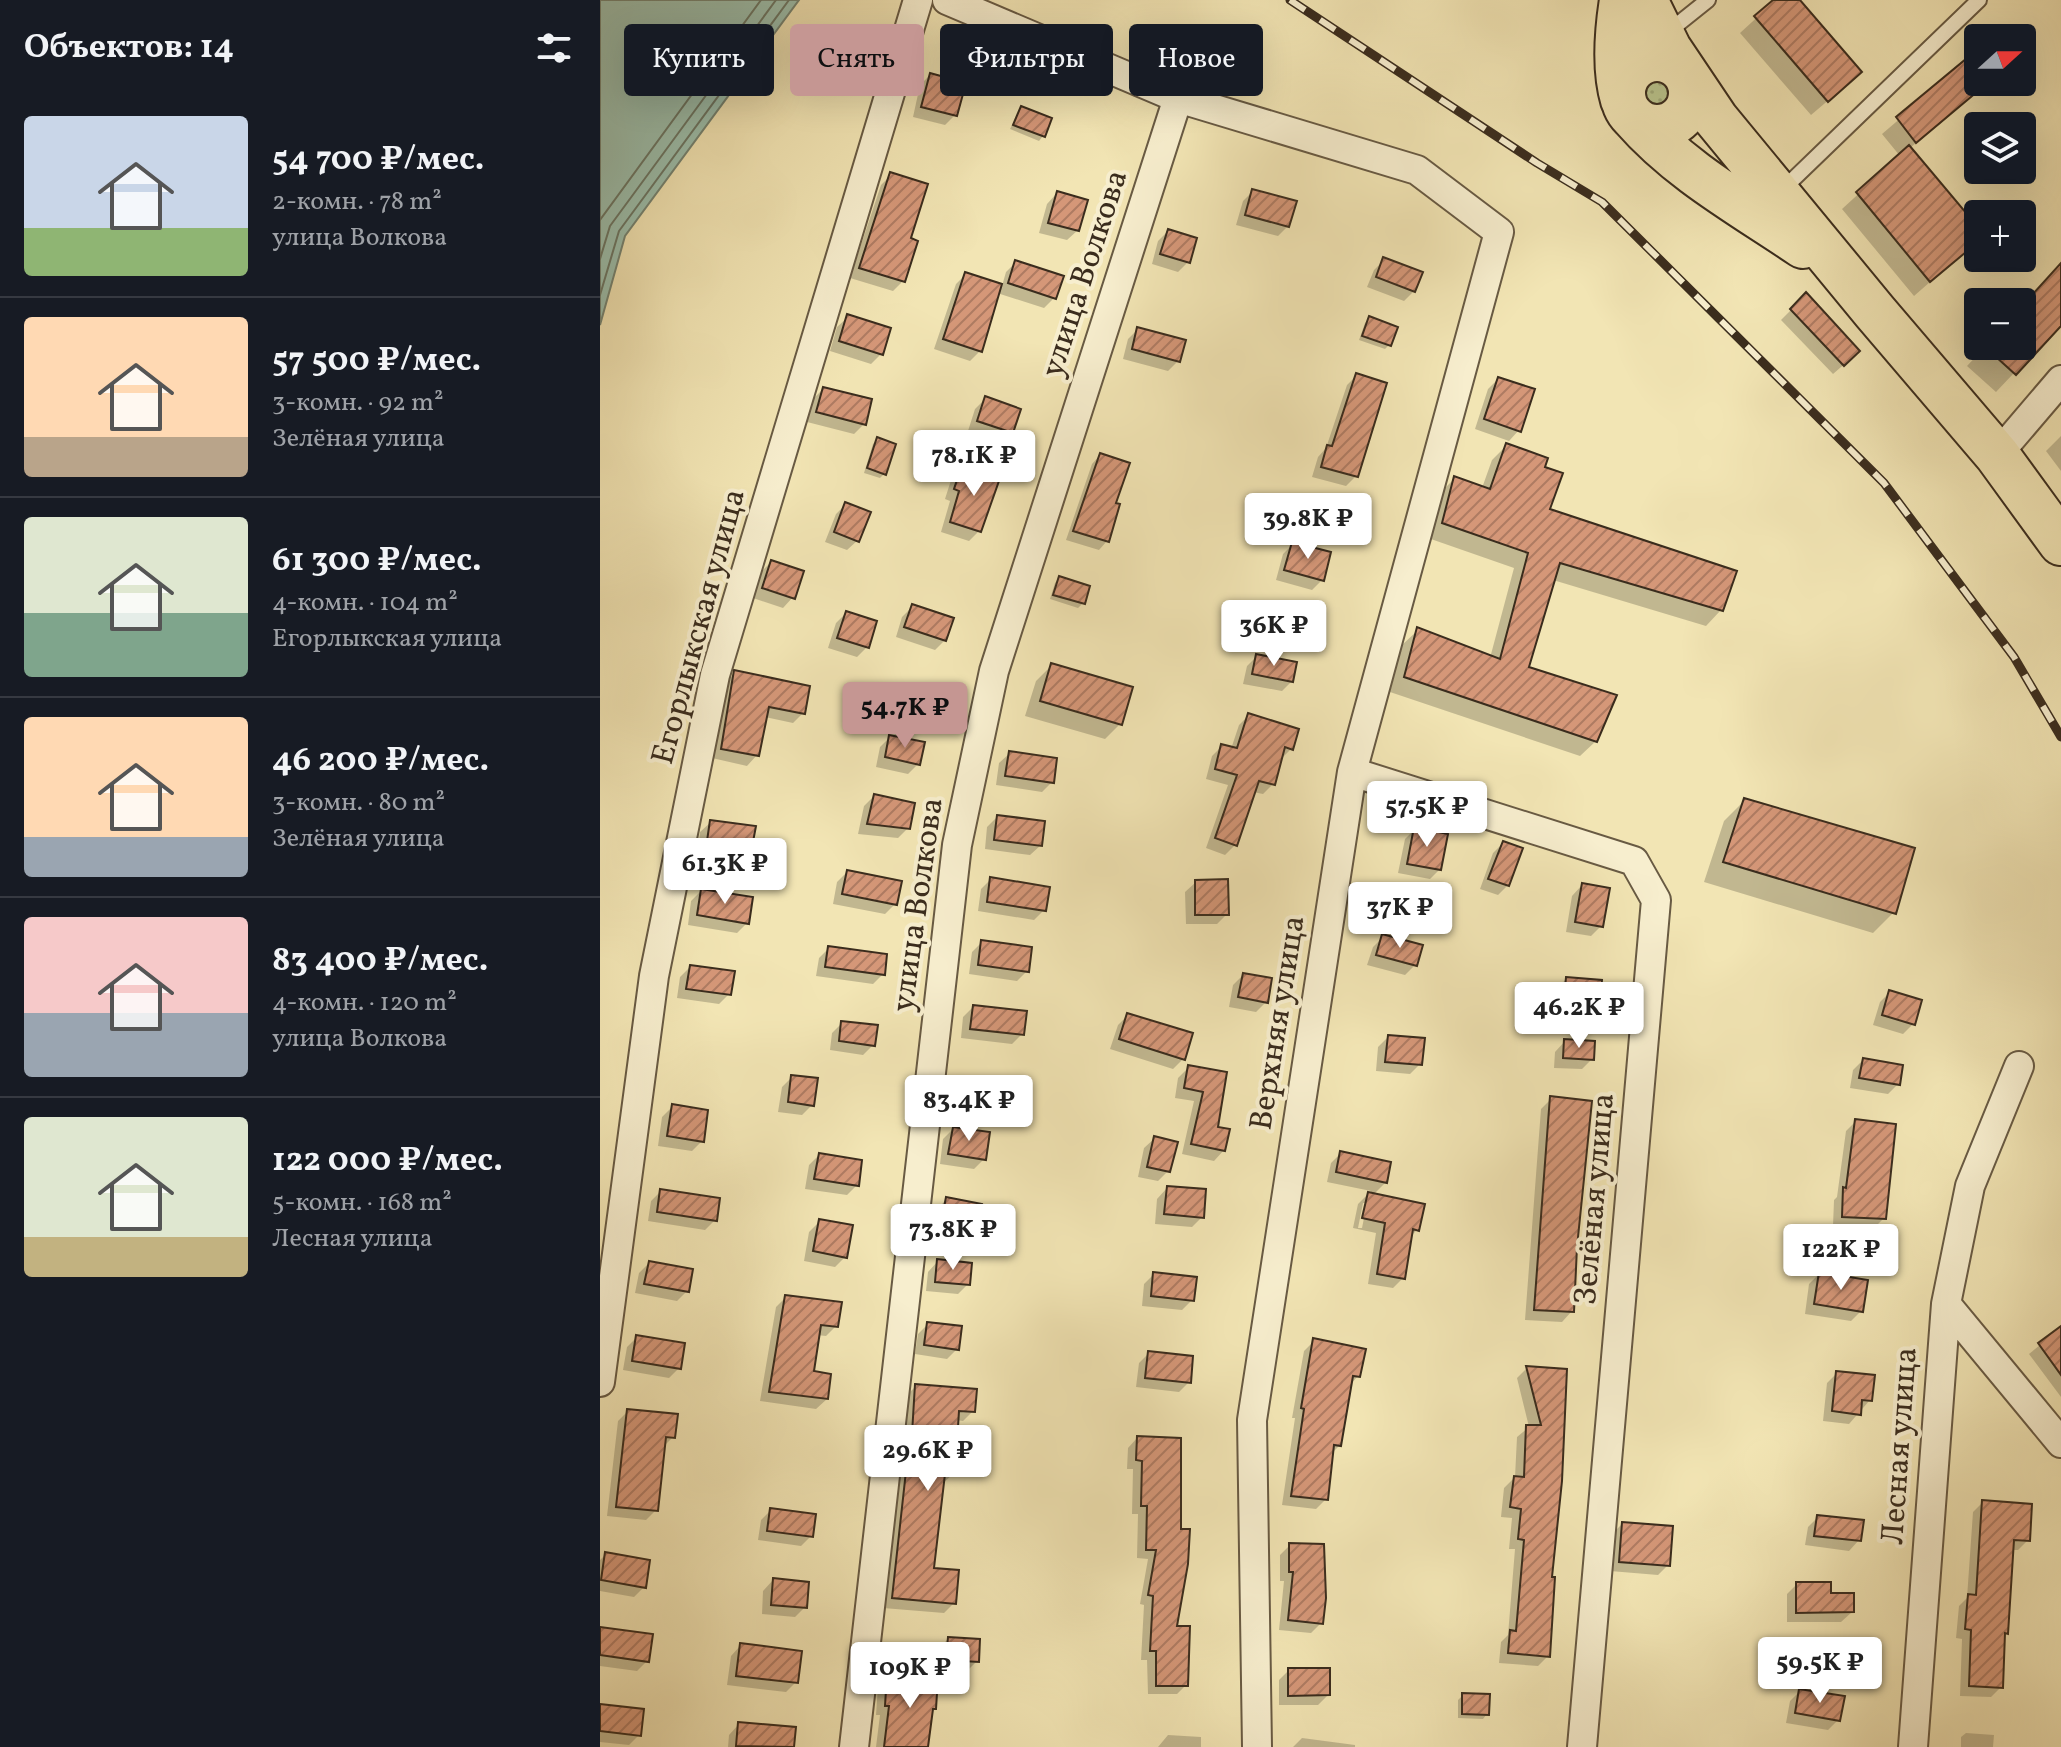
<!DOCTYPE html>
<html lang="ru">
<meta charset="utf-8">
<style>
body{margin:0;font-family:Vollkorn,serif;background:#20242c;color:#f1f3f6;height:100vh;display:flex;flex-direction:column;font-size:30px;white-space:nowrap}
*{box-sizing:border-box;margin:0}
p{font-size:26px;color:#9ea1a6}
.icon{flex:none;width:44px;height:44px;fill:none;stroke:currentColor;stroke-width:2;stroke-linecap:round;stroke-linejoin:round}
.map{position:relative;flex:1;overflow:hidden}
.side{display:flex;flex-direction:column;background:#171b24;width:600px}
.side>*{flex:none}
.hud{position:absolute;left:24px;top:24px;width:760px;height:72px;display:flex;gap:16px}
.needle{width:52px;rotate:69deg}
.tools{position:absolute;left:1364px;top:24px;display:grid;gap:16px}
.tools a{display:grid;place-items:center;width:72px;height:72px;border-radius:8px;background:#171b24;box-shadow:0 8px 32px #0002;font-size:40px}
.price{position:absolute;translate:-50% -68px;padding:0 18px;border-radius:8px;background:#fff;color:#222;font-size:26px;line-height:52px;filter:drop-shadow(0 2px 4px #0008)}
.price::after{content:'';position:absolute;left:50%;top:48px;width:24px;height:18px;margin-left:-12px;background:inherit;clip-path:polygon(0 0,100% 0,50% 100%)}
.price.current{background:#c59692;color:#111}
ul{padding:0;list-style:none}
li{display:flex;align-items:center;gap:24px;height:200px;padding:0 24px}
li+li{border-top:2px solid #363941}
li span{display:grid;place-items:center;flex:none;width:224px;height:160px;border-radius:8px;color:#555}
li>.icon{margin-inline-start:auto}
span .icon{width:96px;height:96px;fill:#fffc;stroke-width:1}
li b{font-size:34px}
h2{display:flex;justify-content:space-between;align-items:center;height:96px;padding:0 24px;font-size:34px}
.pill{padding:0 28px;border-radius:8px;background:#171b24;box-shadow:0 8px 32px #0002;font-size:28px;line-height:72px}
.pill.current{background:#c59692;color:#111}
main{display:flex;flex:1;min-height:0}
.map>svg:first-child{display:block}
</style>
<main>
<section class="side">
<h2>Объектов: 14<svg class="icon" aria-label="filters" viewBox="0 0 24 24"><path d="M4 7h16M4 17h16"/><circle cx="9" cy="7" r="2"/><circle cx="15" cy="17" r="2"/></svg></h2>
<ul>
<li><span style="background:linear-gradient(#c9d6e8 70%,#8fb573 0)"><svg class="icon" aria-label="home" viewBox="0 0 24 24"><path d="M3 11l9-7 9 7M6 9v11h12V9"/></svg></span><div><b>54 700 ₽/мес.</b><p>2-комн. · 78 m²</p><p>улица Волкова</p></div></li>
<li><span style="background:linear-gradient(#ffd9b3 75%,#b9a48a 0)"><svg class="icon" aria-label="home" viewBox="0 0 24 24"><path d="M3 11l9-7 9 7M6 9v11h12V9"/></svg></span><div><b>57 500 ₽/мес.</b><p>3-комн. · 92 m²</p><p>Зелёная улица</p></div></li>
<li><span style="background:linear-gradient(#dfe7d0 60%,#7fa58c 0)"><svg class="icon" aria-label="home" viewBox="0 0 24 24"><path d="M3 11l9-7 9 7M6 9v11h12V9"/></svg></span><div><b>61 300 ₽/мес.</b><p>4-комн. · 104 m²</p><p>Егорлыкская улица</p></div></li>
<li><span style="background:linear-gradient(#ffd9b3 75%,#9aa5b1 0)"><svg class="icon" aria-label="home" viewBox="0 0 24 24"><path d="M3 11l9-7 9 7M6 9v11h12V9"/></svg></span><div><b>46 200 ₽/мес.</b><p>3-комн. · 80 m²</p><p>Зелёная улица</p></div></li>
<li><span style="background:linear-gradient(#f6c9c9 60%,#9aa5b1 0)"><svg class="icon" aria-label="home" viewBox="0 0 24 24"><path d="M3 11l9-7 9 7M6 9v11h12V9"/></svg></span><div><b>83 400 ₽/мес.</b><p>4-комн. · 120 m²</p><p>улица Волкова</p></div></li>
<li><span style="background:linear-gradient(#dfe7d0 75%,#c2b280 0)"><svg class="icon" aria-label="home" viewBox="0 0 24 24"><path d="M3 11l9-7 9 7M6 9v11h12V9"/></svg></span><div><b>122 000 ₽/мес.</b><p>5-комн. · 168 m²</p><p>Лесная улица</p></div></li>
</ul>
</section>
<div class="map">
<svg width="1461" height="1747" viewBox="0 0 1461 1747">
<defs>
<pattern id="grass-dots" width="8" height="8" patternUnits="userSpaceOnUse" patternTransform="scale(2)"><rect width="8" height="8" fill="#b9c58e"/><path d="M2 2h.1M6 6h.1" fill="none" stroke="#a0a97a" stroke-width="1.8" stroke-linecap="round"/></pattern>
<pattern id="building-hatch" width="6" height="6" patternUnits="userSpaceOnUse" patternTransform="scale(2)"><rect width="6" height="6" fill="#d59778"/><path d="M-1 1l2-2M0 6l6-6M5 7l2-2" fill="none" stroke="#ae7b62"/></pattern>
</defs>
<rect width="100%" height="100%" fill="#f2e5b4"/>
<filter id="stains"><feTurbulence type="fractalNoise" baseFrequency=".0025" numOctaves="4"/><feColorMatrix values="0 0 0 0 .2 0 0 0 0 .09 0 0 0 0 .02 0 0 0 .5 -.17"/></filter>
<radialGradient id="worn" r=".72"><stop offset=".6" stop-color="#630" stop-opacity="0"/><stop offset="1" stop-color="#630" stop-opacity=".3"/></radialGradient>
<path fill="url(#grass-dots)" stroke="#7a7856" stroke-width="2" d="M1057,68L1077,93C1073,107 1066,117 1051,118L1036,75Z"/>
<path fill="#9bbfad" stroke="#748473" stroke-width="2" d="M0,0H199L25,236L0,325Z"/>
<path fill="#0003" fill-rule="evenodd" d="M1176,0H1198L1244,87L1211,115L1140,33Z
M1378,52V82H1389L1310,148L1378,230V240L1314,296L1242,209L1300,156L1282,134Z
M330,75L355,115L345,125L313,117L320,85Z
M421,108L443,136L439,141L410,129Z
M291,175L309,240L303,281L293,291L250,278L281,185Z
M653,191L688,226L678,236L636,225L643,201Z
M457,193L478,230L467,240L439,233L447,204Z
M568,231L588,262L578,272L552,264L558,241Z
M784,260L814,291L804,301L767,287L774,270Z
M416,262L461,277L454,298L444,308L397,293L380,351L370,361L334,349L356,284L366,274L402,286L406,272Z
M1461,265V323L1396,392L1367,366L1386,346H1422V307Z
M1206,295L1248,361L1233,374L1181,320Z
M248,317L281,354L271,364L230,351L237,327Z
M770,318L789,345L785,349L759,340L765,323Z
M538,329L578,361L568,371L523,359L528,339Z
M757,375L756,476L746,486L712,477L718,457L726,448L747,385Z
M898,379L919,430L909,441L875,429L888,389Z
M223,389L264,424L254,434L207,422L213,399Z
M385,399L411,432L401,442L368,431L375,409Z
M1461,436V471L1446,451Z
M277,440L284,474L280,478L264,473L273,444Z
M907,445L942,468L948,510L1121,610L1106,626L953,580L927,669L996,741L980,756L790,692L802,645L818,630L890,658L914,568L828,538L839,494L854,479L882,488L892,460Z
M500,455L514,504L507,541L499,550L466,540L492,464Z
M363,467L379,531L369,541L341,532L350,501L345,499L352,477Z
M246,504L258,540L247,550L225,542L236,514Z
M693,544L722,580L712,590L676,580L683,554Z
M171,562L193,597L183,608L153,598L161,572Z
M459,578L488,587L483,603L478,608L450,599L455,583Z
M312,607L345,640L335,650L296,637L302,617Z
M246,613L267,647L257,657L228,648L236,623Z
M657,656L692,681L682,691L643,684L647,666Z
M451,666L520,724L505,739L425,716L436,681Z
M135,673L203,713L193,723L165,717L157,755L147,766L112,758L125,683Z
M649,715L691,749L681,759L673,784L663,794L653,792L635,845L625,855L606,848L628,785L606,779L612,756L622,746L631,749L639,725Z
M290,737L318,764L308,774L276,767L280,747Z
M410,753L452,782L442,792L396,785L399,763Z
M274,796L308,828L298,838L258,834L264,806Z
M1145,800L1294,912L1273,933L1104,882L1124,821Z
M397,817L441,845L430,855L385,849L387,827Z
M111,822L150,846L140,857L98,851L100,832Z
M815,829L840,869L830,879L798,873L805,839Z
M903,843L908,885L898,895L880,889L893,853Z
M247,872L295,904L285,914L233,904L237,882Z
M391,879L444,910L434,920L378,911L381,889Z
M596,882L627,914L617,924H586L585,892Z
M982,885L1001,926L991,936L966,932L972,896Z
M101,891L147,923L137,933L88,925L91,901Z
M783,937L815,965L805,975L767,965L773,947Z
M382,942L427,971L417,981L369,974L372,952Z
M229,948L283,974L273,984L216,976L219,958Z
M90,967L129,994L119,1004L77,998L80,977Z
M643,975L666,1002L656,1012L629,1007L633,985Z
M966,979L998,1003L988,1013L955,1011L956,990Z
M1290,992L1313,1024L1303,1034L1273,1025L1280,1002Z
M373,1007L422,1034L412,1044L361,1038L363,1017Z
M528,1015L584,1058L573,1069L510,1049L518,1025Z
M242,1023L273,1045L263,1055L230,1050L232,1033Z
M788,1037L820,1064L810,1074L776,1071L778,1047Z
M965,1041L992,1059L982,1069L954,1068L955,1052Z
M1263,1060L1298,1084L1288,1094L1250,1088L1253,1070Z
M588,1068L625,1074L616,1128L624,1150L614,1161L582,1154L594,1101L575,1098L578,1078Z
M192,1077L212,1105L202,1115L178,1112L182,1087Z
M951,1099L990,1103L972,1311L962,1322L925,1320L941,1109Z
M73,1106L102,1141L92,1151L58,1146L62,1117Z
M1256,1121L1284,1218L1274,1228L1233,1226L1234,1200L1237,1197L1246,1131Z
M353,1129L384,1159L374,1169L340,1164L343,1139Z
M555,1138L568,1171L558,1181L538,1177L544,1148Z
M741,1153L786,1182L773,1195L817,1230L809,1238L803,1278L793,1288L768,1284L776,1233L753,1228L758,1204L771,1191L727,1182L731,1163ZM763,1203H767L762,1228H758Z
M219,1155L257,1185L247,1195L205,1189L209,1165Z
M567,1188L602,1217L592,1227L555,1224L557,1199Z
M61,1191L115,1220L105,1230L48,1221L51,1201Z
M347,1199L375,1224L365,1235L333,1228L337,1209Z
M219,1222L245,1257L235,1267L204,1261L209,1232Z
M338,1261L368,1284L358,1294L326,1291L328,1272Z
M49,1263L87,1291L77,1301L35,1293L39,1273Z
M554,1274L592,1300L582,1310L542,1306L544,1284Z
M1219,1274L1261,1311L1251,1321L1205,1314L1209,1284Z
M186,1297L236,1326L226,1336L217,1335L212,1373L227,1399L216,1409L160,1401L176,1307Z
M328,1324L357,1349L347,1359L315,1354L318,1334Z
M1461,1328V1397L1429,1354Z
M37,1337L79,1368L69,1378L23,1370L27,1347Z
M714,1341L758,1376L750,1385L740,1445L731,1454L726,1499L716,1509L682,1505L695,1418H692L704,1351Z
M549,1353L589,1382L579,1392L536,1387L539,1363Z
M927,1368L964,1371L950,1579L948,1656L938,1666L899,1663L901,1642L908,1635L915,1549H909L912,1518L901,1517L904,1488L915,1477L917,1437L929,1427L917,1378Z
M1237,1373L1270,1400L1249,1424L1223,1421L1227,1383Z
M316,1386L373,1411L363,1421L356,1420L353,1474L342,1484L332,1570L354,1603L344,1613L283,1608L306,1396Z
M28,1411L73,1437L62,1448L56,1510L46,1520L7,1516L18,1421Z
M537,1438L579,1440L574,1628L586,1685L577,1694H548L547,1660H541L544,1605L540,1604L548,1559L537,1558L538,1514H532L533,1469H527L528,1448Z
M1383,1502L1428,1540L1418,1550H1412L1406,1633L1403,1635L1401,1687L1391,1697L1360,1696L1362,1639L1356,1638L1359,1606L1367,1598L1373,1512Z
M171,1510L211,1536L201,1546L158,1540L161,1520Z
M1218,1517L1259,1540L1249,1551L1205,1545L1208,1527Z
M1022,1524L1068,1565L1058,1575L1010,1571L1012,1534Z
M690,1545L721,1623L711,1633L679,1630L684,1581H680V1555Z
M6,1554L44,1587L34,1597L0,1591V1560Z
M173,1580L205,1607L195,1617L162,1614L163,1591Z
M1197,1584L1229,1595L1252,1612L1241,1622H1187V1594Z
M0,1629L47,1661L37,1671L0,1666Z
M348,1639L377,1661L367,1671L337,1669L338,1649Z
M141,1645L196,1682L186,1692L127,1685L131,1656Z
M689,1670L728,1695L718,1705H679V1680Z
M288,1676L334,1708L330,1712L326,1747H276L280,1715H276L278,1686Z
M1200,1691L1238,1720L1228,1730L1186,1723L1190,1701Z
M863,1695L887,1714L883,1719L858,1718V1700Z
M0,1706L39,1735L29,1745L0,1742Z
M139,1724L194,1729L192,1747H128L129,1735Z
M1366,1733L1394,1735L1393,1747H1361V1737Z
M568,1735L601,1737V1747H558Z
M702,1738L755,1745V1747H693Z"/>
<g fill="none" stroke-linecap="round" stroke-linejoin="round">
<path stroke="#6a7665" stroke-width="2" d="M0,220L161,0
M0,259L10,226L176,0
M0,295L19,231L189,0"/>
</g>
<path fill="url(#building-hatch)" stroke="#3a2c1d" stroke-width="2" d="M1173,0H1200L1262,72L1228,102L1154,16Z
M1378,49V91L1316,143L1296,117Z
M330,73L366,83L357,116L321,107Z
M421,106L452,118L445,137L413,125Z
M1309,145L1378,227V242L1330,282L1256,192Z
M290,172L328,184L311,238L318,241L305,282L259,268Z
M652,189L697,201L689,227L645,215Z
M457,191L488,200L479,231L448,223Z
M568,229L597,238L590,263L560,254Z
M783,257L823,272L815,292L776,277Z
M415,260L464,276L456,299L408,283Z
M1461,263V326L1416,375L1384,346H1422V306Z
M365,272L402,284L382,352L343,339Z
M1206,292L1260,351L1244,366L1190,309Z
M247,314L291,328L283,355L239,341Z
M769,316L798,327L791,346L762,336Z
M537,327L586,340L580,362L532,349Z
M756,373L787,383L758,477L721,467L727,445L732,446Z
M898,377L935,389L921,432L884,419Z
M223,387L272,399L266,425L216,412Z
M385,396L421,409L413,433L377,421Z
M277,437L296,444L286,475L267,468Z
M906,443L948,458L945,467L963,473L950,509L1137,571L1123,611L960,563L929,667L1017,695L997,742L804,677L817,627L900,659L928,553L842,523L854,476L890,489Z
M500,453L530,463L516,503L520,504L509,542L473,531Z
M362,465L400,478L381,532L350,522L359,491L354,489Z
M245,502L271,512L259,542L234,532Z
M692,542L731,552L724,581L684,570Z
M171,560L204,571L195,599L162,588Z
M459,576L490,586L485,604L453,595Z
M312,604L354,618L346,641L304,627Z
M246,611L277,621L269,648L237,638Z
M656,654L697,662L693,682L652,674Z
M451,663L533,687L522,725L440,701Z
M134,670L210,686L205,714L169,707L159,756L121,749Z
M648,713L699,729L693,750L685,747L675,785L659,781L637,846L615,838L637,775L615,769L621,744L637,748Z
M289,735L325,742L320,765L285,757Z
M409,751L457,758L454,783L405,776Z
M274,794L315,803L310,829L267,824Z
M1144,798L1315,848L1296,914L1123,862Z
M397,815L445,821L442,846L394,840Z
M110,820L156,826L152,847L107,841Z
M814,827L848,834L841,870L807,864Z
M903,841L923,848L909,886L888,879Z
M247,870L302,881L297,905L242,894Z
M390,877L450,887L446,911L387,902Z
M628,879L629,915H595V880Z
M982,883L1010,888L1003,927L975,922Z
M101,889L153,897L149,924L97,915Z
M782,934L823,945L817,966L776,955Z
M381,940L432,947L429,972L378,965Z
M228,946L287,954L285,975L225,967Z
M90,965L135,971L131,995L86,989Z
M643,973L672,978L668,1003L638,997Z
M966,977L1002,980L1000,1004L964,1001Z
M1289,990L1322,1000L1315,1025L1282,1015Z
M373,1005L427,1011L424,1035L370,1029Z
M527,1013L593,1033L585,1060L519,1039Z
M241,1021L278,1025L275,1046L239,1041Z
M788,1035L825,1038L822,1065L785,1062Z
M964,1039L995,1041L994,1060L963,1058Z
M1263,1058L1303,1065L1300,1085L1259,1078Z
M588,1065L627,1072L618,1127L630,1129L625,1151L591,1144L603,1092L584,1088Z
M191,1075L218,1078L214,1106L188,1102Z
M950,1096L992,1101L977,1247L974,1312L934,1310Z
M72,1104L108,1110L104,1142L67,1136Z
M1255,1119L1296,1124L1286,1219L1242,1217L1243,1187L1246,1188Z
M353,1127L390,1132L386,1160L348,1154Z
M554,1136L578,1142L570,1172L547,1167Z
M740,1151L791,1162L787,1183L736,1172Z
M219,1153L262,1160L259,1186L214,1179Z
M567,1186L606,1189L604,1218L564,1214Z
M60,1189L120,1198L117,1221L57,1212Z
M768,1192L825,1204L819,1231L813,1229L805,1279L777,1274L785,1223L762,1218Z
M346,1197L382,1204L377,1225L342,1218Z
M219,1219L253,1225L247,1258L213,1251Z
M337,1259L372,1263L370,1285L335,1282Z
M49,1261L93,1269L89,1292L44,1284Z
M553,1272L597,1277L594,1301L551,1296Z
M1219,1272L1268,1280L1263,1312L1214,1304Z
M185,1295L242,1302L238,1327L221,1325L214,1371L231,1374L228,1399L169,1392Z
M327,1322L362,1326L359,1350L324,1345Z
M1461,1326V1375L1438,1343Z
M36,1335L85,1343L81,1369L32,1361Z
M713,1338L766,1349L760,1377L753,1376L741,1446L734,1445L728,1500L691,1496L704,1409L701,1408Z
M548,1351L593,1356L591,1383L545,1378Z
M926,1366L967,1369L962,1481L952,1577H955L950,1657L908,1653L910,1630L916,1631L924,1540L918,1539L921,1509L910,1507L914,1476L924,1477L926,1425H941Z
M1236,1371L1275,1375L1272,1401L1262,1400L1261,1415L1232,1411Z
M315,1384L377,1389L375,1412L359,1411L355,1475L345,1474L334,1568L359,1570L356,1604L292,1598L306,1471H303L304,1458L307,1434H312Z
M27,1409L78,1414L75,1438L66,1437L58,1511L16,1507Z
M537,1436L581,1438V1529H590L588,1564L577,1626H590L588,1686H556V1651H550L553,1596L548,1595L556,1550H546L547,1506H541L542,1461L536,1460Z
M1382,1500L1432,1504L1430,1541L1414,1540L1408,1634L1405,1633L1403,1688L1369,1686L1371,1630L1365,1629L1368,1594L1376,1595Z
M170,1508L216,1514L213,1537L167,1531Z
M1217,1515L1264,1520L1261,1541L1214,1536Z
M1022,1522L1073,1526L1070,1566L1019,1562Z
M689,1543L724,1544L726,1598L723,1624L688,1620L693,1572H689Z
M5,1552L50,1560L46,1588L1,1580Z
M173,1578L209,1582L207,1608L171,1605Z
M1196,1582H1231V1593H1254V1612L1196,1613Z
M0,1627L53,1634L49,1662L0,1655Z
M348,1637L380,1639L379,1662L346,1660Z
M140,1643L202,1651L198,1683L136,1676Z
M688,1668H730V1695L688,1696Z
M287,1674L338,1677L336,1709H333L328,1747H284L289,1706H285Z
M1199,1689L1245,1696L1240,1721L1195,1713Z
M862,1693L890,1694L889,1715L862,1714Z
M0,1704L44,1709L41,1736L0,1731Z
M138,1722L196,1727L194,1747L136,1746Z"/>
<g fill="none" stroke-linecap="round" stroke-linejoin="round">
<defs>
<path id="lane" d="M1068,32L1108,0
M1181,191L1379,0"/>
<path id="street" d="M347,0L578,98L817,170L899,232L752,772L652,1420L657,1747
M1397,455L1461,380
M752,772L1034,861L1056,900L982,1747
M1346,1304L1461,1443
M0,1382L54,976L115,675L318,0
M254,1747L357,845L394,671L578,98
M1313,1747L1346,1304L1370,1186L1419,1066"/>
<path id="primary" d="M1022,0C1017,32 1014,70 1023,100
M1045,0L1069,49L1116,119L1275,312L1397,455L1461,543
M1023 93a34 34 0 1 1 68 0a34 34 0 1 1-68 0Z
M1033,117C1080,171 1144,206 1203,246"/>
</defs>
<use href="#lane" stroke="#685a43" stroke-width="18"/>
<use href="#street" stroke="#685a43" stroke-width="32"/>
<use href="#primary" stroke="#3a2c1d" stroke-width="48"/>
<use href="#lane" stroke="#f7eece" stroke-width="14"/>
<use href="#street" stroke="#f7eece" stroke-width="28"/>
<use href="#primary" stroke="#f2e5b4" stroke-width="44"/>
<defs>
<path id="rail" d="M690,0L937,163L1002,202L1284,483L1414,657L1461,737"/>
</defs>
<use href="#rail" stroke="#3a2c1d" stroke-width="9"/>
<use href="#rail" stroke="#f7eece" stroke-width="6" stroke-dasharray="18" stroke-linecap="butt"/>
</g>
<g text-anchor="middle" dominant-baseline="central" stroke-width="8" stroke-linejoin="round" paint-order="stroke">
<g font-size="32" fill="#3a2c1d" stroke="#f7eece">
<text transform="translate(486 274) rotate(-72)">улица Волкова</text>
<text transform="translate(100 627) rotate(-75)">Егорлыкская улица</text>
<text transform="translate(319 905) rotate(-82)">улица Волкова</text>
<text transform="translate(679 1023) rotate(-81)">Верхняя улица</text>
<text transform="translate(996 1199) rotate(-85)">Зелёная улица</text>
<text transform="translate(1301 1446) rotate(-86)">Лесная улица</text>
</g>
</g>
<rect width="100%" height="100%" filter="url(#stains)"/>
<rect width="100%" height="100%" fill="url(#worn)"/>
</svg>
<div class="tools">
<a><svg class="needle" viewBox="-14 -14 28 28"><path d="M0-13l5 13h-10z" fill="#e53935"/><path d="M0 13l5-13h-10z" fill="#9ea1a6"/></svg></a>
<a><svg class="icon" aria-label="layers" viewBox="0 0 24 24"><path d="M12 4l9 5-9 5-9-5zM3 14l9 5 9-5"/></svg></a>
<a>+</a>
<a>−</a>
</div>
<b class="price" style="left:374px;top:498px">78.1K ₽</b>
<b class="price" style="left:708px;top:561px">39.8K ₽</b>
<b class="price" style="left:674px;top:668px">36K ₽</b>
<b class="price current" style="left:305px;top:750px">54.7K ₽</b>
<b class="price" style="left:827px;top:849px">57.5K ₽</b>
<b class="price" style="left:125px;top:906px">61.3K ₽</b>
<b class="price" style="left:800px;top:950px">37K ₽</b>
<b class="price" style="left:979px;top:1050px">46.2K ₽</b>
<b class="price" style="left:369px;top:1143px">83.4K ₽</b>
<b class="price" style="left:353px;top:1272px">73.8K ₽</b>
<b class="price" style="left:1241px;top:1292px">122K ₽</b>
<b class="price" style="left:328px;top:1493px">29.6K ₽</b>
<b class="price" style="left:1220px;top:1705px">59.5K ₽</b>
<b class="price" style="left:310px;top:1710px">109K ₽</b>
<div class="hud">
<a class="pill">Купить</a>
<a class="pill current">Снять</a>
<a class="pill">Фильтры</a>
<a class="pill">Новое</a>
</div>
</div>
</main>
